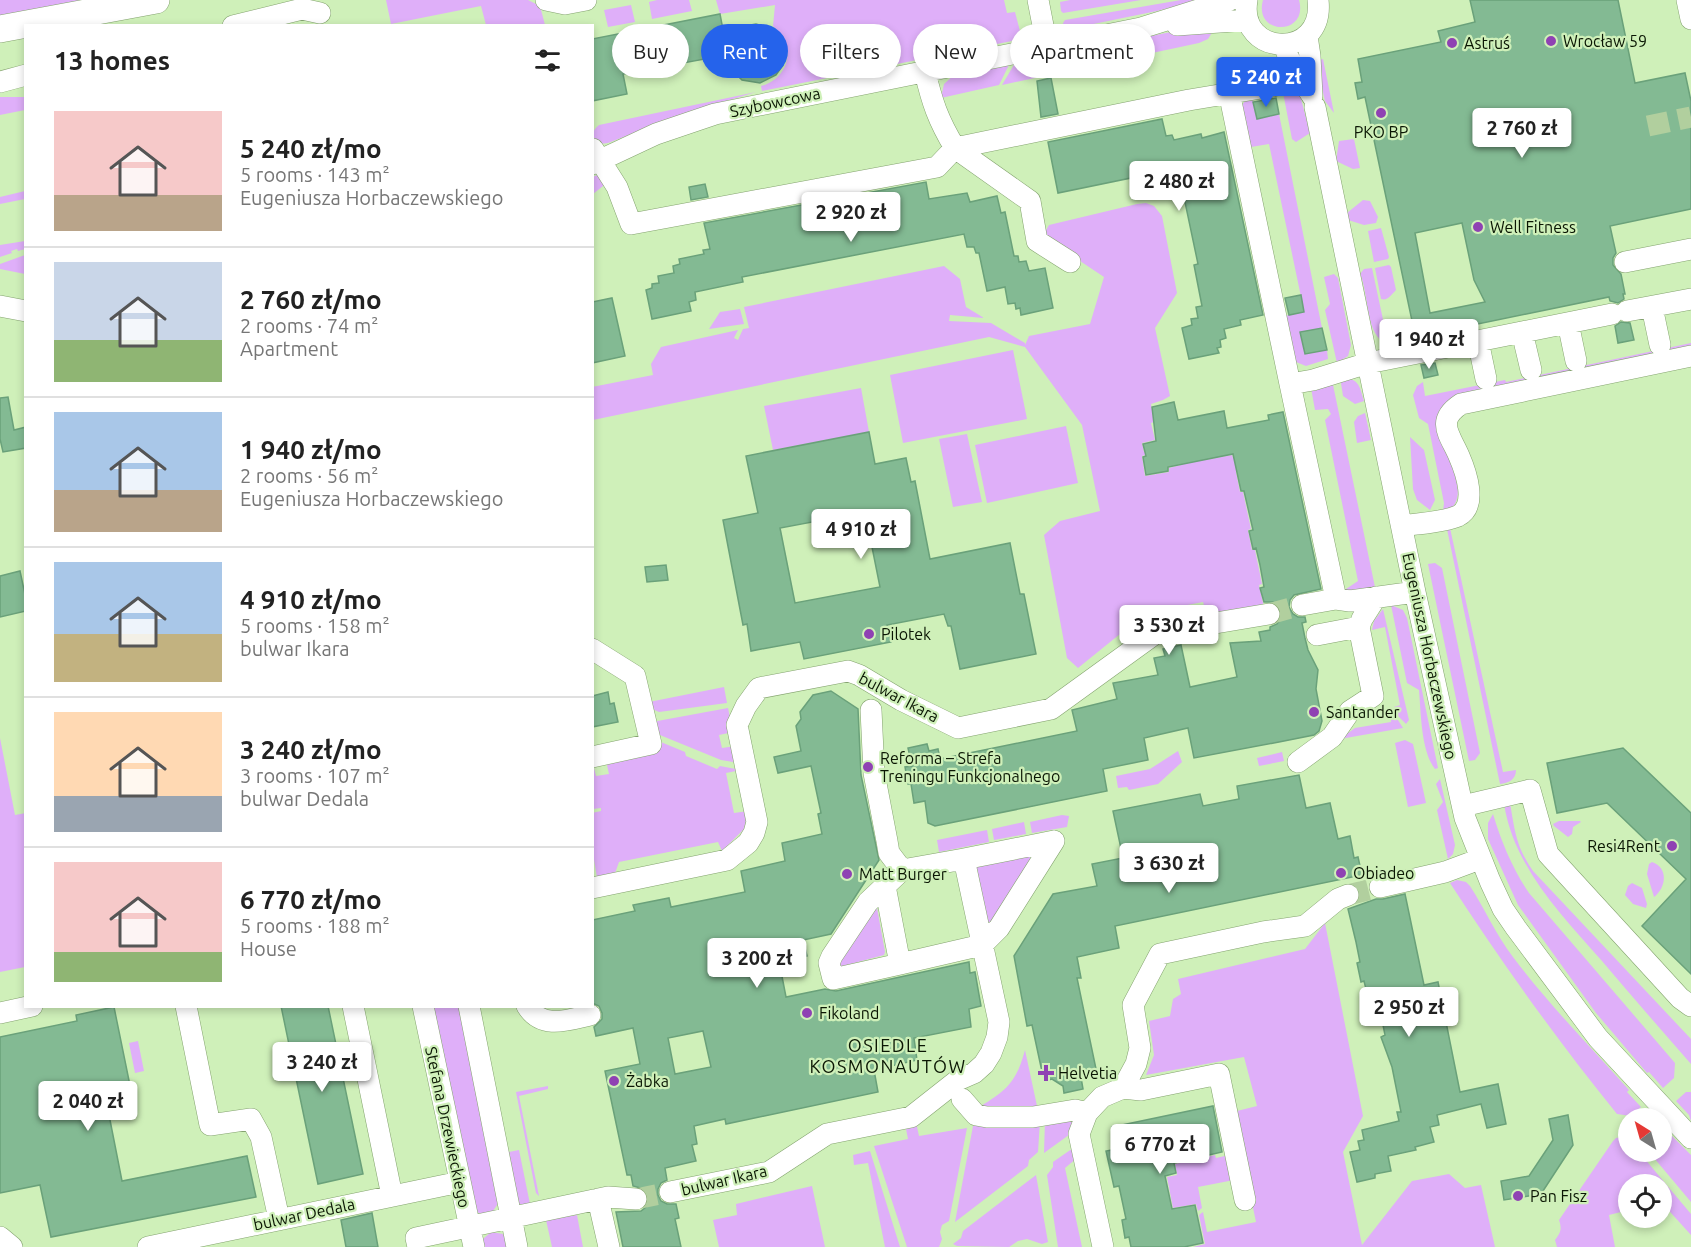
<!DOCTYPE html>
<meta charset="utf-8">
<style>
body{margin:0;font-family:Ubuntu,sans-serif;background:#f2f2f2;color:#222;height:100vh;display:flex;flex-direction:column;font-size:22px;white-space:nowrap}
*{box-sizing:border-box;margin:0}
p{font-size:20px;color:#767676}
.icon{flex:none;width:33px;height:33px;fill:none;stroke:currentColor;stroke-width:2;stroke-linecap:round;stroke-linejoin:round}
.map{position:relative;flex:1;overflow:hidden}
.sheet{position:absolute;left:24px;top:24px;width:570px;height:984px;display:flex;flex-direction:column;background:#fff;border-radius:0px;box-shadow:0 3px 9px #0003}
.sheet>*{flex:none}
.guide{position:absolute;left:612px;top:24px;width:570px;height:54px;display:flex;gap:12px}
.needle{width:39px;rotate:323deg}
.controls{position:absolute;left:1618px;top:1108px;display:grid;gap:12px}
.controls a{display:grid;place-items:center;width:54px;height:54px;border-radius:50%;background:#fff;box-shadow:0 3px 9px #0003;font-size:30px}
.price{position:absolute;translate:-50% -51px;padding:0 14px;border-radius:6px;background:#fff;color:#222;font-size:20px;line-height:39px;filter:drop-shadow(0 2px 3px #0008)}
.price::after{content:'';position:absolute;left:50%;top:36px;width:18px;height:14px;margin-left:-9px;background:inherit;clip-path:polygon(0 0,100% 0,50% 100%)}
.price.current{background:#2563eb;color:#fff}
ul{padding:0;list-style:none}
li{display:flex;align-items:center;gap:18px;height:150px;padding:0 30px}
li+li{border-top:2px solid #e0e0e0}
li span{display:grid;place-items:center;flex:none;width:168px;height:120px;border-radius:0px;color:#555}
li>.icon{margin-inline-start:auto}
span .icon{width:72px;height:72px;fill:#fffc;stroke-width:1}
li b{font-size:26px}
h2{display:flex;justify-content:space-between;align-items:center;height:72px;padding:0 30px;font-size:26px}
.chip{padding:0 21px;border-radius:27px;background:#fff;box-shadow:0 3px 9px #0003;font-size:21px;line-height:54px}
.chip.current{background:#2563eb;color:#fff}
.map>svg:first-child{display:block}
</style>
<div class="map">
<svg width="1691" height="1247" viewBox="0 0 1691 1247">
<rect width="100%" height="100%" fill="#cff0b9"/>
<path fill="#dfaff9" d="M0,0H89L0,16Z
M386,0H528L540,6L545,25H486L481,6L391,24Z
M657,0H689L692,11L652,19L649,2Z
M716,0H1004L1007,13L1015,12L1021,35L1012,41L762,91L761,86C781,81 793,61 785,41C783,35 778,31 773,26L775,5L720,14Z
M1070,0H1141L1063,13L1061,11L1060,2Z
M1181,0H1199L1157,11L1064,30L1063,23L1065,20Z
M1263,0H1299C1309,36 1253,36 1263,0Z
M631,5L635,22L608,27L604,10Z
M1191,28L1213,31L1208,39L1199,43L1002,85L1015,63Z
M1323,59L1334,113L1325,101L1316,61Z
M1010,63L999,85L941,98L944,84L954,75Z
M1287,68L1301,99L1310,133L1296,142L1292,139L1280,77Z
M756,92L680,115L608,143L600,144L595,141C592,133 593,130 599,125Z
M0,97H25V110L0,115Z
M1252,97L1257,118L1279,114L1322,328L1300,332L1305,354L1327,350L1328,359L1306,366L1296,362L1284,316L1304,311L1269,144L1251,147L1240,108L1247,98Z
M1354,139L1360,168L1353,169L1336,161L1339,141Z
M601,173L608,182L593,194V177Z
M25,191V199L0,204V197Z
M1363,200L1370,201L1378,217L1376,223L1364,225L1348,220L1347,213Z
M1146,203L1154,206L1162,216L1177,293L1155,328L1170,396L1163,400L1151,404L1154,422L1151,423L1155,440L1142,443L1144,452H1148L1149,454L1142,456L1145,476L1169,472V468L1181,465L1179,457L1202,449L1205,460L1232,455L1233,458L1236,457L1239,471L1236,472L1240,492H1243L1251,529L1248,530L1252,550H1255L1262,584L1259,585L1264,607L1207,616L1203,602L1146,613L1078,668L1067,658L1044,535L1060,521L1100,511L1082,425L1025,347L989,337L593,420L592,387L653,375L651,364L661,347L738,330L734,338L738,340L743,329L749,328L744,307L944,266L960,279L966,307L984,318L950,315L949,321L991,323L1025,343V345L1029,336L1090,324L1104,277L1047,239L1045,232L1049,225L1137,204Z
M1381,228L1389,257L1388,259L1374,262L1368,231Z
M25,241V249L18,251L17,249L11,251L12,253L0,257V245Z
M25,255V274L0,269V264Z
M1389,265L1391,267L1396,290C1391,295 1388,301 1381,299L1375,268Z
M1372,268L1388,343C1365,339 1369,292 1360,274L1364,269Z
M1334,274L1338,278L1351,345L1348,356L1337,363L1325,310L1330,304L1324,277Z
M740,309L744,324L709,329L720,312Z
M1691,343V347L1457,399C1455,419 1450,441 1452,461C1453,477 1464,491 1453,507L1443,511L1444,503L1428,424L1419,418L1413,395L1417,386L1423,382L1425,396L1505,380L1506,382Z
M1013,350L1027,419L903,443L890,375Z
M1340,377C1359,379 1359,384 1364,401L1355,404L1343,396Z
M1332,380L1376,592L1343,591L1358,581L1325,420L1331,414L1328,409L1315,410L1311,388Z
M861,388L869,432L773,450L764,406Z
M1365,413L1371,440L1357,443L1354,422L1358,416Z
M1066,426L1078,483L987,503L975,445Z
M967,434L982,502L953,507L939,439Z
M1410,437L1424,450L1435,500L1430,510L1417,500L1413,489Z
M1450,528L1503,772L1516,770C1516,780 1508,783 1500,784L1447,529Z
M1435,563L1442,568L1480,753L1475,760L1469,761L1428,564Z
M1391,605L1403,610L1407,618L1438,768L1435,769C1421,751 1421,713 1419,690L1407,683Z
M1383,609L1409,720L1406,724L1398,716L1394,707L1400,705L1385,627L1372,630L1374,621Z
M724,687L727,703L659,712L650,708L649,702Z
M728,708L733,732L719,735L722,748L736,746L739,763L721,760L655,733L652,722Z
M1389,709H1391L1403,728L1340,739L1355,728L1391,722Z
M0,738L15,815L26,813L25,967L0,972Z
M656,740L685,752L686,756L717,769L720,766L741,770L726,773L734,813L748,811L744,829L722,851L718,842L619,862L613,879L598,883L593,854L592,813L601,811V808L593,809V764L596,776L609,774L607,765L608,760Z
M1405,740L1413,744L1426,803L1408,807L1395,743Z
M1178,751L1182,762L1158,784L1129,790L1127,787L1118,788L1116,776L1150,769Z
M1282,752L1284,761L1259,766L1257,758Z
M1440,779L1455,845L1453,854L1448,859L1437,810L1443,802L1436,784Z
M1510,803C1515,832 1516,846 1533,871L1691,1039V1064C1661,1030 1631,995 1602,961C1561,914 1514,867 1504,804Z
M1493,814C1501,841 1513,870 1529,893L1675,1063L1674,1078L1663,1088L1649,1072L1647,1073L1596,1013L1518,905L1488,839V823Z
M1062,815L1069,816L1067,827L1032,833L1030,822Z
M1559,821H1580L1581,822L1573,827L1572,834L1568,837L1554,826L1553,824Z
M1024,822L1026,834L994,840L992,829Z
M987,830L989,842L939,852L937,840Z
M1029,854L1032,862L990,924L987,923L976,863Z
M1652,862C1669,868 1666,888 1654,897L1647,874L1649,864Z
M1457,880L1466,882L1470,886C1485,909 1496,935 1513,957C1548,1004 1590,1046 1629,1090L1627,1092L1641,1107L1631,1116L1617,1114C1557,1040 1502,963 1450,883Z
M1632,883L1642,888L1647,904L1646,908L1633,904L1625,895L1628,886Z
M877,908L885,952L884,955L839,967L835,962Z
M1325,923L1363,1116L1343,1152L1362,1245L1412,1181L1449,1174L1465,1188L1481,1185L1495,1247H1193L1205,1244L1199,1215L1203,1212L1207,1232L1256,1222L1233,1112L1257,1106L1244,1057L1146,1075L1154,1055L1149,1021L1170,1016L1173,999L1181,994L1178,979L1305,949Z
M431,1007H461L499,1202L493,1211L481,1214L475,1211Z
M138,1041L144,1071L135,1073L129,1043Z
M1025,1050L1037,1106L987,1108L981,1106C1008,1090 1017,1080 1025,1050Z
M548,1086V1089L519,1096L539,1196L536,1193L516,1092Z
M1686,1092H1691V1121L1689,1115L1676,1101Z
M1071,1118L1075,1123L1073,1132L1044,1153L1045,1120Z
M1040,1121L1038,1152L1029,1160L1028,1166L955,1222L973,1126L991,1122Z
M916,1122L919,1136L967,1128L949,1221L942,1225L940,1232L942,1239L939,1247H907L874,1146L908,1139L905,1124Z
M1662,1129L1667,1135L1669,1133L1691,1155V1202L1649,1152H1662Z
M1622,1137L1629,1141V1152H1639L1691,1214V1235L1662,1203V1185H1629V1210L1609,1215L1615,1247H1557L1555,1240C1561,1232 1562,1229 1559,1220L1613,1141L1616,1138Z
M1076,1146L1077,1158L1065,1168L1082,1247H1058L1047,1175L1053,1167V1162Z
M519,1150L530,1204L524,1206L518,1203L509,1152Z
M870,1151L900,1247H885L868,1163L854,1165L853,1155Z
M1215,1155L1216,1158L1229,1155L1234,1180L1198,1187L1202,1208L1198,1211L1196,1204L1173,1208L1167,1177L1177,1175L1175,1164Z
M1036,1175L1048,1242L1042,1244L1027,1239L1018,1241L1009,1247L957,1246L953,1244L961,1238L963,1231Z
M812,1186L825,1247H719L713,1220L737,1215L736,1204Z
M577,1215L583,1247H552L546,1220Z
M491,1232L503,1234L509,1247H482L483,1239Z"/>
<path fill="#83ba93" stroke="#6aa17a" stroke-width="1.5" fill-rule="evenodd" d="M1470,0H1618L1635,83L1685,73L1691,101V209L1610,226L1616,253L1613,258V265L1621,274L1625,294H1623L1624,299L1618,303L1610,301L1609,297L1429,334L1430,338L1416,340L1365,97L1358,99L1355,83L1362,82L1358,59L1441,42L1438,31L1475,22ZM1462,223L1474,280L1485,302L1430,313L1415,233Z
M720,14L723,30L756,24L770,28L778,34L784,44L785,54L783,65L776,75L760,83L742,80L733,71L726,55L623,74L627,94L592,101V39Z
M1051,78L1058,114L1041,117L1037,81Z
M1276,98L1279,114L1257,119L1253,102Z
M1162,119L1166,136L1172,135L1174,140L1201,134L1202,138L1224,132L1263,315L1240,320L1241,325L1224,329L1226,338L1220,340L1221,347L1217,348L1219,353L1189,359L1182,328L1192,325L1191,319L1198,318L1196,307L1202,306L1194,265L1198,264L1181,183L1173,184L1170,170L1058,193L1048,142Z
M926,182L929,199L967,193L970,202L997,196L1001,213L1005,212L1014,256H1018L1019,262L1026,261L1029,271L1045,268L1053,308L1021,315L1020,308L1016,309L1015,303L1008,304L1005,287L987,291L979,253H976L974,247H967L964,234L742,277L743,282L695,292L696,300L689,302L691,311L652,319L646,290L652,288V284L659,283L658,276L674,273L673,266L680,264L679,259L704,254L703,250L710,249L704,223Z
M705,184L708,197L691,200L689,187Z
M1301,295L1304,312L1289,315L1285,298Z
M612,298L625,356L592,363V302Z
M1621,322L1630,323L1634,340L1618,343L1615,326Z
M1322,328L1327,350L1305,354L1300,332Z
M1435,363L1438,375L1424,378L1421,365Z
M8,397L14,430L26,427V448L3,452L0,439V398Z
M1174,402L1178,420L1224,411L1227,428L1269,420L1268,415L1283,412L1321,589L1294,595L1290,600L1289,607L1293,614L1298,617H1305L1306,622L1302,623L1305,638L1308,650L1318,670L1316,689L1322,721L1319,731L1314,735L1279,742L1194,758L1188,728L1144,738L1148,760L1103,769L1107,791L935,826L928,823L925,801L914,803L911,784H908L905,767L912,766L908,748L927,744L929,751L938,749L940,759L1077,731L1072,710L1117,699L1113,683L1158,675L1154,658L1165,656L1163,649L1181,645L1190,687L1237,677L1230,643L1261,641L1259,632L1270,630V627L1277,624L1281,619L1282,612L1278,605L1273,602H1264L1260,588L1264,587L1260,565L1256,548L1253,549L1249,531L1253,530L1244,491H1241L1233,454L1168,467V471L1146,475L1143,457L1146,456L1143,444L1156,441L1152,407Z
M869,432L875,464L906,458L911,482L915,481L930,559L1010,543L1020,594H1024L1036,654L960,669L951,626H948L944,614L887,625L891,642L804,659L800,642L751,651L747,624L743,625L723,520L758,513L746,456ZM865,512L880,587L795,603L780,528Z
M666,565L668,580L647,582L645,567Z
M20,571L26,599V611L0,617V576Z
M831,691L858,709L861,775L879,860L831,934L803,940L807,956L779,961L786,997L825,989L836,991L969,962L970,973L975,972L981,1006L969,1009L971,1027L914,1038L917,1060L874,1070L878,1092L726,1124L725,1119L694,1126L697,1144L692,1145L696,1161L665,1168L667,1180L661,1183L658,1189V1195L661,1201L667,1204H676L679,1218L675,1219L681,1247H623L616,1212L641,1211L646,1207L649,1199L644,1189L633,1186L631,1175H627L605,1071L640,1064L633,1028L596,1036L594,1027L602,1019V1013L599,1006L592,1003V920L635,911L633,905L669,898L671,907L745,892L741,871L785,861L782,843L822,834L818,814L821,813L811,766L778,773L774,757L801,751L796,726L801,719L800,712L813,695ZM703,1031L711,1067L675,1074L668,1038Z
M608,692L610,704L614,703L618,722L592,727V696Z
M1623,748L1691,813V974L1642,926L1686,879L1607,803L1557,813L1547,763Z
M1299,775L1306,808L1330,803L1338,839L1350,836L1354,858L1358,857L1362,875L1115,926L1119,948L1077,957L1081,978H1077L1096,1069L1080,1072L1083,1089L1064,1093L1063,1086L1052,1079L1044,1081L1032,1025L1027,1026L1014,956L1053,894L1097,886L1092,864L1123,858L1113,811L1200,794L1203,806L1239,799L1237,786Z
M1405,894L1424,985L1438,982L1460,1092L1498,1084L1506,1124L1487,1128L1481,1104L1437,1115L1439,1125L1430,1127L1434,1142L1415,1147L1416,1150L1388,1156L1391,1171L1375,1174V1178L1357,1182L1350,1152L1360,1150L1358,1141L1364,1140L1362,1130L1399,1121L1397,1112H1401L1392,1067L1381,1037L1385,1035L1377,995L1368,997L1364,981L1361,982L1357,963L1360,962L1356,942L1348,909L1376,899H1383Z
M281,1006H328L363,1174L318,1184Z
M114,1007L135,1110L109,1115L122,1181L247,1156L256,1197L51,1237L40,1185L0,1193V1037L77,1021L76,1015Z
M1213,1106L1222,1152L1174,1163L1176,1173L1165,1176L1172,1209L1195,1205L1203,1243L1184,1247H1131L1129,1237L1125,1238L1122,1220L1126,1219L1119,1186L1114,1187L1106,1151L1117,1149L1112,1127Z
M1568,1115L1573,1145L1541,1194L1504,1200L1501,1181L1529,1176L1553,1140L1549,1119Z
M372,1213L378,1247H346L341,1220Z"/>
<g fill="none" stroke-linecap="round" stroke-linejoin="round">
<path stroke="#b1cf9e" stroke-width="21" stroke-dasharray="21 10" stroke-linecap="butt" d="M1648,126L1691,117
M1269,614L1302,605
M1348,895L1380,887
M636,1199L670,1192"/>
<defs>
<path id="minor" d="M546,0L565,4L586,0
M1038,0L1047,46
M1247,0C1237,57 1325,61 1318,0
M1687,0L1691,19
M1177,25L1248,20
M233,26L302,9L320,13
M1307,36L1310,56L1312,96
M1284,45L1290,61L1311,94
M925,72C932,102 938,120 955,148L1189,100L1273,86
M0,82L26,75
M1229,92L1290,384L1313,380L1368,363L1612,314
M1315,107L1415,592L1465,818L1490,881L1503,909L1516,928L1598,1038L1691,1138
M593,149L617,187L631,224L937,167L955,148L1030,201L1037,241L1070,262
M592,164L656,134L715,114L1141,28L1230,0
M1625,262L1691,249
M0,306L26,311
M1652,307L1660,345
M1627,311L1691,299
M1568,323L1576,361
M1522,332L1531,370
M1478,341L1486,379
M1290,384L1336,599
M1402,526C1419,523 1441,523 1458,516C1478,506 1466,472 1459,456C1450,435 1435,421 1461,404L1691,356
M1302,605L1336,599L1350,601L1415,592
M1317,635L1359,627
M592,649L635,676L651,744L592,757
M871,710L874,773L887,841L889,853L902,870
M1298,762L1332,737L1350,711L1373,696L1359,627L1362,619L1376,597
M1463,806L1530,790L1548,854L1680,998L1691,1006
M964,859L1054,841
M885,886L868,902L832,956L829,963L833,979L900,964
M1380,887L1445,872L1480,859
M592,888L727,860L748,843L754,833L757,822L737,725L746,706L759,688L848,671L859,675L901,700L958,728L1051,709L1156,633L1269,614
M186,1006L210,1125L251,1119L261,1137L279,1219
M353,1006L392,1196
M423,1006L474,1247
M469,1006L517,1247
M527,1006C542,1030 568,1020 590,1015
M0,1013L32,1006
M1123,1088L1141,1090L1219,1074L1245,1200
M962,1099L976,1115L987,1117H1033L1075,1110L1087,1113
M670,1192L769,1172L827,1134L911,1117L958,1080L974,1073L984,1064L991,1053L997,1037L999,1022L964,859L902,870L885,886L900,964L982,945L999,928L1054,841
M598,1199L609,1247
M0,1237L12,1247
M148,1247L460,1182
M418,1247L416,1238L608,1197L636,1199
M1103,1247L1079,1134L1087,1113L1102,1097L1123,1088L1136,1064L1140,1048L1133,1005L1160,954L1263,932L1305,926L1338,899L1348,895"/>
<path id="major" d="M0,29L156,0"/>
</defs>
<use href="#minor" stroke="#84a36f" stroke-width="22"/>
<use href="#major" stroke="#84a36f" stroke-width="28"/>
<use href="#minor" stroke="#fff" stroke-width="21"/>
<use href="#major" stroke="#fff" stroke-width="27"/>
</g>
<g fill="#8f42b3" stroke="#cff0b9" stroke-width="2">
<circle cx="1551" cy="41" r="6"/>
<circle cx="1452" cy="43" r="6"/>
<circle cx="1381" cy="113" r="6"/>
<circle cx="1478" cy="227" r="6"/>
<circle cx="869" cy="634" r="6"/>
<circle cx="1314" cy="712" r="6"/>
<circle cx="868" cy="767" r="6"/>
<circle cx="1672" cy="846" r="6"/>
<circle cx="1341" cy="873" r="6"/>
<circle cx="847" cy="874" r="6"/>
<circle cx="807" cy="1013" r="6"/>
<path d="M1043 1064h6v6h6v6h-6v6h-6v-6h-6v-6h6z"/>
<circle cx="614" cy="1081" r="6"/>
<circle cx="1518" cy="1196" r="6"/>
</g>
<g text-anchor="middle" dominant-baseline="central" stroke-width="4.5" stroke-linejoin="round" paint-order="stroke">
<g font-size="16" fill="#0a1603" stroke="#cff0b9" text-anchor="start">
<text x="1563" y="41">Wrocław 59</text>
<text x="1464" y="43">Astruś</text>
<text x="1381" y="132" text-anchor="middle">PKO BP</text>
<text x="1490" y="227">Well Fitness</text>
<text x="881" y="634">Pilotek</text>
<text x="1326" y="712">Santander</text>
<text x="880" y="758">Reforma – Strefa<tspan x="880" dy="18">Treningu Funkcjonalnego</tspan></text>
<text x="1660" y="846" text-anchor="end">Resi4Rent</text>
<text x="1353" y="873">Obiadeo</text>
<text x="859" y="874">Matt Burger</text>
<text x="819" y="1013">Fikoland</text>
<text x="1058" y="1073">Helvetia</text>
<text x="626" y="1081">Żabka</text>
<text x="1530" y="1196">Pan Fisz</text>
</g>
<g font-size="16" fill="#0a1603" stroke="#cff0b9">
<text transform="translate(775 102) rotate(-12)">Szybowcowa</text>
<text transform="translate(1430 656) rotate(78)">Eugeniusza Horbaczewskiego</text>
<text transform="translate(899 697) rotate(28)">bulwar Ikara</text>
<text transform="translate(448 1127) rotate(78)">Stefana Drzewieckiego</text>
<text transform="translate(724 1180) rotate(-13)">bulwar Ikara</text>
<text transform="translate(304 1214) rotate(-12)">bulwar Dedala</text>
</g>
<g font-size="18" letter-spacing="1.5" fill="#0a1603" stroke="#cff0b9">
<text x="888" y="1045">OSIEDLE<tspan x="888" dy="21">KOSMONAUTÓW</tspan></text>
</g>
</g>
</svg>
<div class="controls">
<a><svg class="needle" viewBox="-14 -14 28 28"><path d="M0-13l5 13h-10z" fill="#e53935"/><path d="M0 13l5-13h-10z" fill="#767676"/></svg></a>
<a><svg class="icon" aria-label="locate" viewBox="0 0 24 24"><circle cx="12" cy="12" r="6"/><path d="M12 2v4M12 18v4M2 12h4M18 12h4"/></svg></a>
</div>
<b class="price current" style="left:1266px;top:108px">5 240 zł</b>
<b class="price" style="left:1522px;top:159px">2 760 zł</b>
<b class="price" style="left:1179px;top:212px">2 480 zł</b>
<b class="price" style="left:851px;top:243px">2 920 zł</b>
<b class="price" style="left:1429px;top:370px">1 940 zł</b>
<b class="price" style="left:861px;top:560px">4 910 zł</b>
<b class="price" style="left:1169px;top:656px">3 530 zł</b>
<b class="price" style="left:1169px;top:894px">3 630 zł</b>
<b class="price" style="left:757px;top:989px">3 200 zł</b>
<b class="price" style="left:1409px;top:1038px">2 950 zł</b>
<b class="price" style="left:322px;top:1093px">3 240 zł</b>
<b class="price" style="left:88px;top:1132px">2 040 zł</b>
<b class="price" style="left:1160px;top:1175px">6 770 zł</b>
<div class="guide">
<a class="chip">Buy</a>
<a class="chip current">Rent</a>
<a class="chip">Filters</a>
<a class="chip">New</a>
<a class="chip">Apartment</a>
</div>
<section class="sheet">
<h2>13 homes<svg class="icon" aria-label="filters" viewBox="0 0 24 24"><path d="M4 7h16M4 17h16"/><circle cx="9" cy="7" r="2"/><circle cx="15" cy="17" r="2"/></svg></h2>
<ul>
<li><span style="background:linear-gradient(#f6c9c9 70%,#b9a48a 0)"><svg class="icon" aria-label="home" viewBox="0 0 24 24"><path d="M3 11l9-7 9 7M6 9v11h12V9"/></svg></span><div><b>5 240 zł/mo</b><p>5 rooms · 143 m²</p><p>Eugeniusza Horbaczewskiego</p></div></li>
<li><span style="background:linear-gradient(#c9d6e8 65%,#8fb573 0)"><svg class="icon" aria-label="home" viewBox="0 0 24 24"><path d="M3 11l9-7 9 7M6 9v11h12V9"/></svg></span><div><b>2 760 zł/mo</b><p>2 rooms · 74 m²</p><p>Apartment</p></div></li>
<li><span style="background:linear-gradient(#a9c7e8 65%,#b9a48a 0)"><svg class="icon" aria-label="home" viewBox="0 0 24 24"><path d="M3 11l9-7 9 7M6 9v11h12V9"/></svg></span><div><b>1 940 zł/mo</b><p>2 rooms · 56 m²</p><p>Eugeniusza Horbaczewskiego</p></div></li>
<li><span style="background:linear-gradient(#a9c7e8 60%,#c2b280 0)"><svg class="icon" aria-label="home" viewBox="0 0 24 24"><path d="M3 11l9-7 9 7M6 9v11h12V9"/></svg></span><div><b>4 910 zł/mo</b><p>5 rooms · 158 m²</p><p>bulwar Ikara</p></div></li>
<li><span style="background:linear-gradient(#ffd9b3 70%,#9aa5b1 0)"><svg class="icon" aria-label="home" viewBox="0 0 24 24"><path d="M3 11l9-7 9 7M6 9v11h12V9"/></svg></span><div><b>3 240 zł/mo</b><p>3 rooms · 107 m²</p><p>bulwar Dedala</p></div></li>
<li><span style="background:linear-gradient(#f6c9c9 75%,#8fb573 0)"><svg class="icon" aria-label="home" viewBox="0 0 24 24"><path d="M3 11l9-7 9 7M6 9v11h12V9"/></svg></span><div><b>6 770 zł/mo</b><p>5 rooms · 188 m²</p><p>House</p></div></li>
</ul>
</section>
</div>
